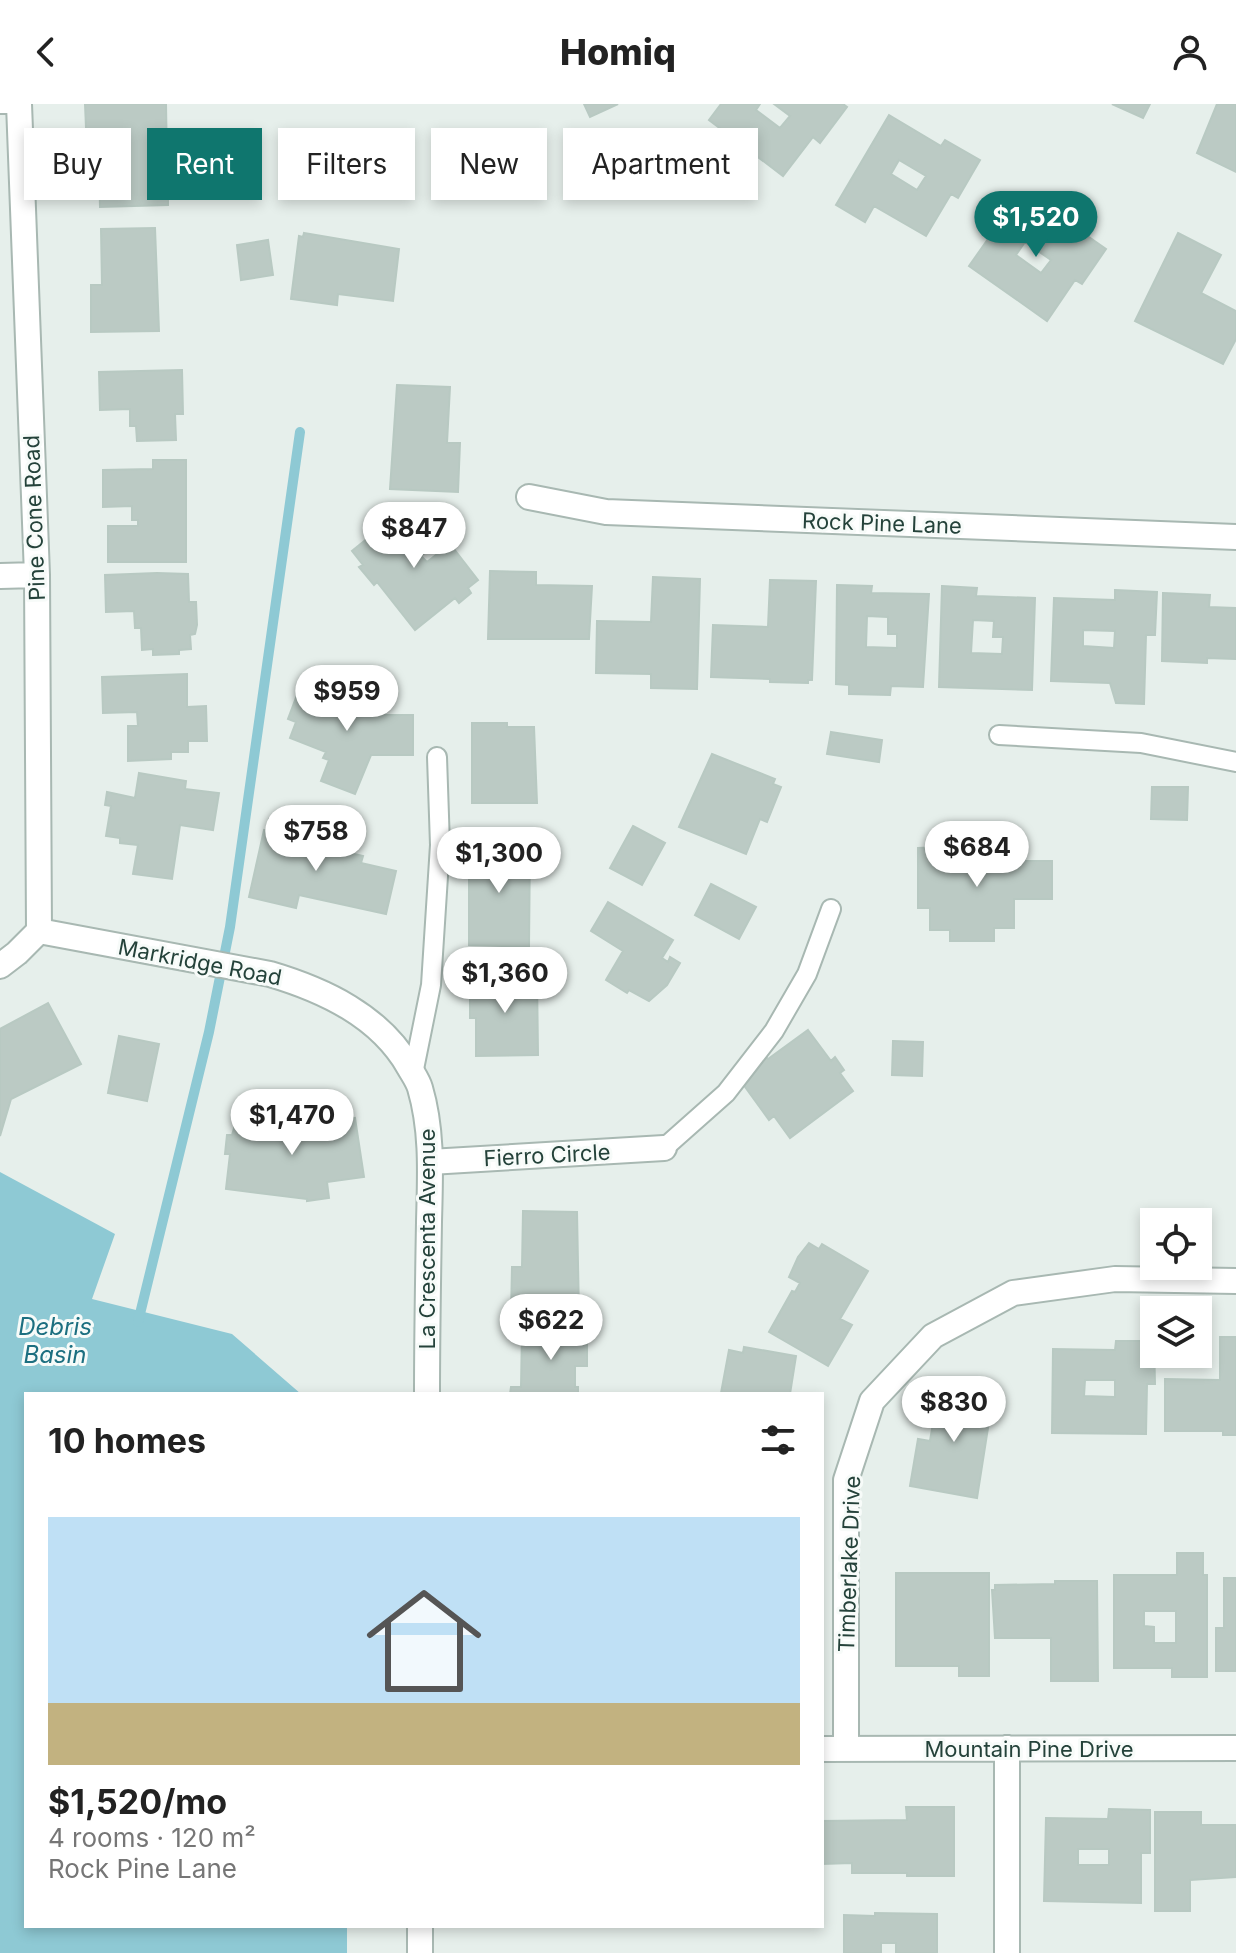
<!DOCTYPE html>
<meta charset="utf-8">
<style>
body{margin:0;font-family:Inter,sans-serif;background:#f2f2f2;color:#222;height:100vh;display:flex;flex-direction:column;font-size:30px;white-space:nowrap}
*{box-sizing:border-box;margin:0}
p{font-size:26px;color:#767676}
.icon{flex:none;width:44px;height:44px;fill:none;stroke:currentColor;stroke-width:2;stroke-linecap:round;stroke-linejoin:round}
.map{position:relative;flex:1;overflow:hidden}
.sheet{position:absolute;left:24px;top:1288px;width:800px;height:536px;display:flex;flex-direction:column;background:#fff;border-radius:0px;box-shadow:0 4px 12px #0003}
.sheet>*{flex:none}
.guide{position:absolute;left:24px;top:24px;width:800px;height:72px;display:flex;gap:16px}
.tools{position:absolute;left:1140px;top:1104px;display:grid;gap:16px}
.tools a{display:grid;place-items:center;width:72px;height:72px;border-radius:0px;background:#fff;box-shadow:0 4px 12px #0003;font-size:40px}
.price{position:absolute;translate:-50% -68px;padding:0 18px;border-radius:28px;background:#fff;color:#222;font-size:26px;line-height:52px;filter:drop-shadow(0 2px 4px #0008)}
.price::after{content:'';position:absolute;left:50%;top:48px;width:24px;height:18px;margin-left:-12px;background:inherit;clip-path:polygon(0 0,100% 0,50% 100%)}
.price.active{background:#0f766e;color:#fff}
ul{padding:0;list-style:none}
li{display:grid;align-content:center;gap:16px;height:424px;padding:0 24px}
li span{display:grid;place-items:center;height:248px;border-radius:0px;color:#555}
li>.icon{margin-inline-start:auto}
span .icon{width:144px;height:144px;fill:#fffc;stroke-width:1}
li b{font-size:34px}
h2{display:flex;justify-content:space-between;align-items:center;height:96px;padding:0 24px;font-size:34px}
.chip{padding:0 28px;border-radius:0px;background:#fff;box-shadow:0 4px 12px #0003;font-size:28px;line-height:72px}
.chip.active{background:#0f766e;color:#fff}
header{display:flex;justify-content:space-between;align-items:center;height:104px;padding:0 24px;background:#fff;font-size:36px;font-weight:800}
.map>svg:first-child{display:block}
</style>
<header><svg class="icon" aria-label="back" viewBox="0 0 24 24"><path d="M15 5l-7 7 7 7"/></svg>Homiq<svg class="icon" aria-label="person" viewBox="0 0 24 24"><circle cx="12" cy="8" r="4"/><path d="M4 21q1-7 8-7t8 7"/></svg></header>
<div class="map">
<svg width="1236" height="1849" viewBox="0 0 1236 1849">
<rect width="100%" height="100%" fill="#e6efeb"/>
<path fill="#8ec9d4" d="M0,1068L115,1130L92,1195L232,1230L301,1290H26V1822H347V1849H0Z"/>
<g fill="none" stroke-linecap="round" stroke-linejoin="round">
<path stroke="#8ec9d4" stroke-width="10" d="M138,1218L209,928L230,823L300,328"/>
</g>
<path fill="#bbcac4" stroke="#b8c9c2" stroke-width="2" fill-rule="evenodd" d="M85,0H166L167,60H173V81H168V101L100,103L99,56L117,55V47H87Z
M584,0H618L590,13Z
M721,0H760L756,6L780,24L790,12L774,0H843L847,3L820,39L813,33L783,72L709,16Z
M1112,0H1150L1143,14Z
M1217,0H1236V68L1197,49Z
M889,11L941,42L945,36L980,56L958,94L951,90L926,132L874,102L865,118L836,101ZM899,56L926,72L917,86L891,70Z
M1017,94L1068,130L1073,122L1106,145L1082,180L1075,176L1047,217L969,162ZM1025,138L1051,156L1041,169L1016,151Z
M155,124L159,227L91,228V181H102L101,125Z
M304,129L399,145L393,197L338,190L337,201L291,195L299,132L303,133Z
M1178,129L1221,151L1201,189L1236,207V235L1223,260L1135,217Z
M268,136L273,171L241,176L237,141Z
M182,266L183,310H175L176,336L137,337L136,322H130V305L100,306L99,268Z
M397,281L450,283L447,339H460L458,388L390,385Z
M153,356H186V458H108V422H138V416H132V402L103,403V366L153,365Z
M405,404L434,441L421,452L427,458L450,440L478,476L468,484L471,489L459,499L455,494L415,526L377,478L374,481L359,463L363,461L352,447Z
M490,467L536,468V481L592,482L589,535H488Z
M157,469L188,470L189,498H196L197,521L195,530L190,531L191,545L179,546V550L153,551V545L142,546L141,524H135L134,507L106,508L105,471Z
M653,473L700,475L697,585L651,584V570L596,569L597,517L651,518Z
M770,476L816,477L812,576H808V579L770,578V575L711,573L713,521L768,523Z
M837,481L872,482L871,489L929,490L923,583L891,582L890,591L849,590V581L836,580ZM867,512L888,513V530H897V544L866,543Z
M942,482L977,484L976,492L1035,494L1032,586L939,583ZM973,516L994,517L993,533H1003L1002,550L971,549Z
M1115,486L1157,488L1155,531H1146L1144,600L1116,599L1110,579L1051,577L1054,494L1115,496ZM1083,526L1115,527L1114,544L1083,542Z
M1163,489L1210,491L1209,503L1236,504V555L1207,554V559L1162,557Z
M187,570V603L206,602L207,637H188V648H171V655L128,657V622H138L137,608L103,609L102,573Z
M303,575L386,611H413V651H371L355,690L321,677L329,656L323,654L326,648L290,634L296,618L288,615Z
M472,619H507V623H534L537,699H472Z
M831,628L882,636L879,658L827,650Z
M712,650L775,675L773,680L781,683L767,718L760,715L746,750L679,723Z
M139,669L186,677L185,685L219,689L213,726L180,721L172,775L133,770L138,741L120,739V734L106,732L111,702L105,701L107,688L135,694Z
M1152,683H1188L1187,716L1151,715Z
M269,715L308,724L306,739L363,752L361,759L396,767L386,810L299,791L296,804L249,793L264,726L267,727Z
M633,722L665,739L642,781L610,764Z
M469,739L530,740L529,843L469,841Z
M941,743H998V757H1052V795H1014V824H994V837H950V826H930V804H918V744Z
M711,780L756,803L739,835L695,811Z
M608,798L673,836L662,854L668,858L670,853L680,859L667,881L649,897L629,886L627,889L606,876L623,847L591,827Z
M537,871L538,951L476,952V914H470V872Z
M48,899L81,960L11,995L0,1032V925Z
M808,926L831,957L835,953L844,966L840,969L853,987L790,1034L774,1012L769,1016L740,976L744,969L766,953L768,955Z
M119,932L159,940L147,997L108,989Z
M893,937L923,938L922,972L892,971Z
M238,1011L306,1022L355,1014L364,1073L327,1078L329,1094L307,1097V1095L226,1085L230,1050H225L227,1031H232Z
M523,1107L577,1108L579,1211H511L512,1163H522Z
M809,1139L819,1145L822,1140L868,1167L840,1215L852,1221L828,1262L769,1228L792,1187L795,1188L800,1179L789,1173L798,1153Z
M522,1227L587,1228V1262H575V1283H578V1290H510L511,1283H521Z
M1220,1233H1236V1331H1223V1327H1165V1275L1220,1276Z
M1116,1237H1154L1155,1280H1147L1146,1330L1052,1329L1053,1245L1115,1246ZM1085,1276H1115V1293L1084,1292Z
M744,1243L796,1252L790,1290L721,1289L729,1246L743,1249Z
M939,1283L993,1292L977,1394L910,1382L918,1335L930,1337Z
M1177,1449H1203V1471H1207V1573H1172V1564H1114V1471H1177ZM1144,1507H1176V1539H1154V1523L1144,1522Z
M896,1469H989V1572H959V1562H896Z
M1224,1474H1236V1567H1216V1524H1224Z
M1055,1477H1097L1098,1577H1051V1534H995L992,1486H995V1481L1055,1480Z
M906,1703H954V1772H907V1769H852V1759L822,1760V1717L907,1716Z
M1109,1705L1150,1706V1749H1141V1799L1044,1797L1046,1714L1108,1715ZM1078,1745H1109V1761H1078Z
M1155,1708H1201V1721H1236V1773L1190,1776V1807H1155Z
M875,1809L937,1810V1849H896V1839H881V1849H844V1811L875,1812Z"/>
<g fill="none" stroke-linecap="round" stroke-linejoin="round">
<defs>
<path id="service" d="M0,0H9
M999,631L1141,639L1236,658
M413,970L431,881L440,741L437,653
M664,1044L726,989L774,927L807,870L831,805"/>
<path id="minor" d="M19,0L37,471L39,827
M529,393L606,408L1236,433
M0,472L37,471
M430,1058L664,1044
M1007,1644V1849
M822,1645L1236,1644
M846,1645V1376L872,1297L933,1232L1013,1189L1115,1175L1236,1177"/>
<path id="tertiary" d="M0,862L17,849L39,827L270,870C324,886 380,912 409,963C413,970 418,977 420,984C433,1028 430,1074 429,1118C428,1176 427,1233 427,1290
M420,1849V1822"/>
</defs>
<use href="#service" stroke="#a8b8b2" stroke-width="22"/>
<use href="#minor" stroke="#a8b8b2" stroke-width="28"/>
<use href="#tertiary" stroke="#a8b8b2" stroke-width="28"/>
<use href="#service" stroke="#fff" stroke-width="18"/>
<use href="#minor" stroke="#fff" stroke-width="24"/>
<use href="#tertiary" stroke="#fff" stroke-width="24"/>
</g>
<g text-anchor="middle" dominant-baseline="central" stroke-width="6" stroke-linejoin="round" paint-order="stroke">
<g font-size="22" fill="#24423a" stroke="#f7fbf9">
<text transform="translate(34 414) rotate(-92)">Pine Cone Road</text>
<text transform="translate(882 419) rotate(2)">Rock Pine Lane</text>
<text transform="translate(200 858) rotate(11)">Markridge Road</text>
<text transform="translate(547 1051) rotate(-3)">Fierro Circle</text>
<text transform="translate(427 1135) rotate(-90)">La Crescenta Avenue</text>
<text transform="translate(849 1460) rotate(-88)">Timberlake Drive</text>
<text x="1029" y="1645">Mountain Pine Drive</text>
</g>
<g font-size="24" font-style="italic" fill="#1c6f80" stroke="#f7fbf9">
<text x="55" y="1222">Debris<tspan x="55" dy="28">Basin</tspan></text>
</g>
</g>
</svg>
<div class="tools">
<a><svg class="icon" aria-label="locate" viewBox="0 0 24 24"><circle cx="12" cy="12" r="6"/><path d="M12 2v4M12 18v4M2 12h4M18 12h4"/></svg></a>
<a><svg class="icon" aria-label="layers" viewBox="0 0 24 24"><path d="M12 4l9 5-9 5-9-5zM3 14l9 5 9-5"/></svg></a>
</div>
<b class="price active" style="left:1036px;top:155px">$1,520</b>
<b class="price" style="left:414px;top:466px">$847</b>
<b class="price" style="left:347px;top:629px">$959</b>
<b class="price" style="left:316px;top:769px">$758</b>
<b class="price" style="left:977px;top:785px">$684</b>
<b class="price" style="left:499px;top:791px">$1,300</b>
<b class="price" style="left:505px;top:911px">$1,360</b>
<b class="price" style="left:292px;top:1053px">$1,470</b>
<b class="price" style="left:551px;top:1258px">$622</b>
<b class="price" style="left:954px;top:1340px">$830</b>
<div class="guide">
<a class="chip">Buy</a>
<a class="chip active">Rent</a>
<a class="chip">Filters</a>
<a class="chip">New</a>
<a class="chip">Apartment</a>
</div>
<section class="sheet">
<h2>10 homes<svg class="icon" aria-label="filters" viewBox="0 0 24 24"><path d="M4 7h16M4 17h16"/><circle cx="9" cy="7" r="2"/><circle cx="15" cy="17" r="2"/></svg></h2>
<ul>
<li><span style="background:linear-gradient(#bfe0f5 75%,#c2b280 0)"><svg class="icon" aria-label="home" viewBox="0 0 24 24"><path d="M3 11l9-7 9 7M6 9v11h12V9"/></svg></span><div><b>$1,520/mo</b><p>4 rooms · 120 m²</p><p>Rock Pine Lane</p></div></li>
</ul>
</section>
</div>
